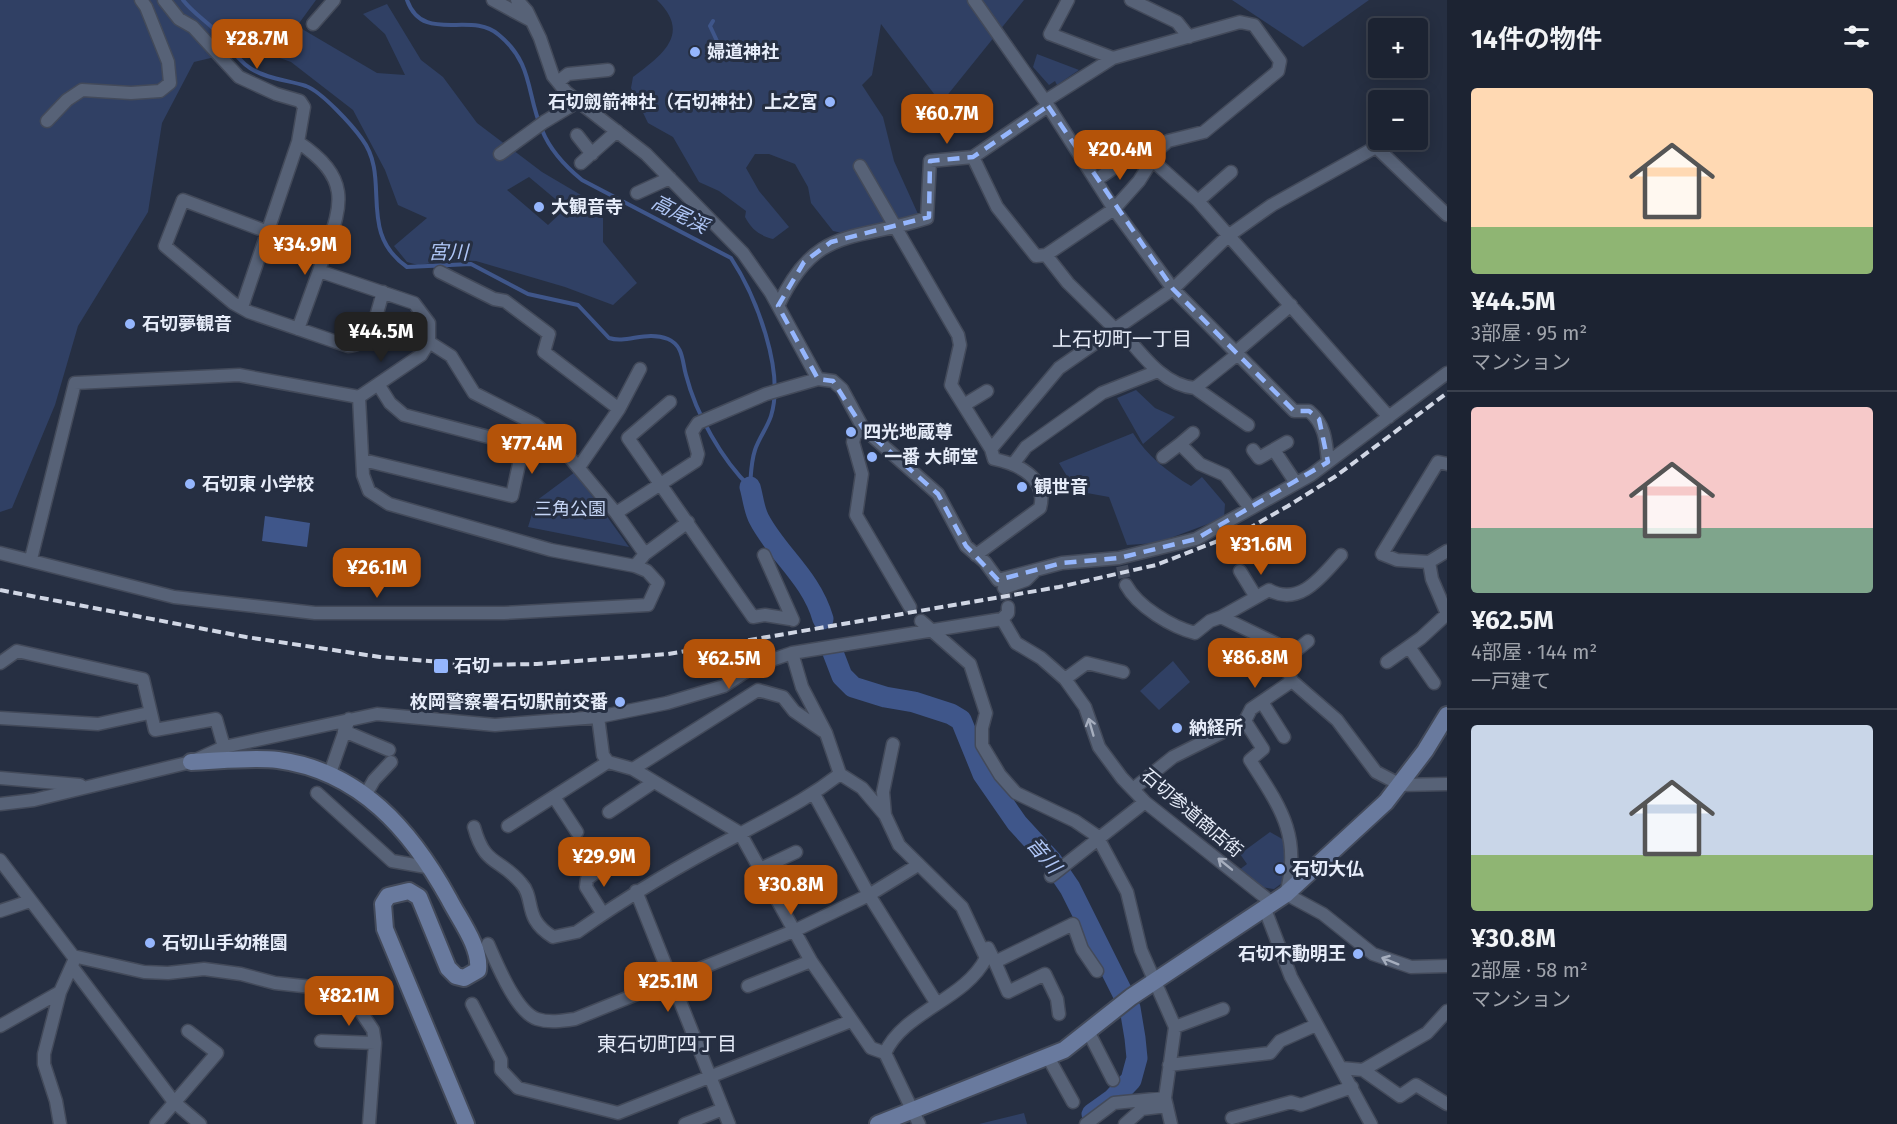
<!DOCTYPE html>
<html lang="ja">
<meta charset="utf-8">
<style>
body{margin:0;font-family:"Fira Sans","Noto Sans JP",sans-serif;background:#252b3a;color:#f1f3f6;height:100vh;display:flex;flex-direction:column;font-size:22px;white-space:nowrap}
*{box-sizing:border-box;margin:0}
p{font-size:20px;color:#a0a4ac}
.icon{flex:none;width:33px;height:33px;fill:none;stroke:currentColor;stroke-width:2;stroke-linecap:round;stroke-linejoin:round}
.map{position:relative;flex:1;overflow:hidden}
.side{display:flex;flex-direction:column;background:#1c2332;width:450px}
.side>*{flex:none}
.controls{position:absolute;left:1368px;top:18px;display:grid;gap:12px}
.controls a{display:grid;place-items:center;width:60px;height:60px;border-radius:6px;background:#1c2332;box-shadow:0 3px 15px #0003,0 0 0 2px #3a404d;font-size:30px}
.price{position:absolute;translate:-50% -51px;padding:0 14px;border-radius:12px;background:#b45309;color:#fff;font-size:20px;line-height:39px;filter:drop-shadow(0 2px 3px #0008)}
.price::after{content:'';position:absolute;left:50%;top:36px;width:18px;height:14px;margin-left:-9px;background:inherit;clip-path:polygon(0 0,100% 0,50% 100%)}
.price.current{background:#222;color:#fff}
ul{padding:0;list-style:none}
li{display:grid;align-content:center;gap:12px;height:318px;padding:0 24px}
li+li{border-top:2px solid #3a404d}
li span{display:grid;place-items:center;height:186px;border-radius:6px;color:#555}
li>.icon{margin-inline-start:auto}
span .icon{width:108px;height:108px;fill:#fffc;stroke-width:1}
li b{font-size:26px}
h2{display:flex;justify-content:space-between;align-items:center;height:72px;padding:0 24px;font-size:26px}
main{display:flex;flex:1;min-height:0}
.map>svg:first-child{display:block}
</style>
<main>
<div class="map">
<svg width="1447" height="1124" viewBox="0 0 1447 1124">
<rect width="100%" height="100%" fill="#262f42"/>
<path fill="#304064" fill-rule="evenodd" d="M0,0H316L297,26L377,73L405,75L385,34L363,14L387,4L421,60L443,77L477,123L542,172L603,208V242L637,283L613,305L565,287L476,261L456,260L418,265L407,262L394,246L427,218L398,205L385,170L353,110L291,62L252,48L194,62L162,123L148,212L78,326L55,405L12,508L0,512ZM529,177L566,208L548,225L507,190Z
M657,0H1024L941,103L881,24L872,75L862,85L883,117L894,161L918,214L893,225L847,234L833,231L811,203L808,187L795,164L769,154H755L746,168L759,191L789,227L773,239C759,235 752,230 745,217L746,211L719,191L699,182L673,137L648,123L631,88L633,77C662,55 692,34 657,0Z
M1232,0H1369L1303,47Z
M1037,54L1079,70L1057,85L1055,81L1049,85L1033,67Z
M1136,390L1155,408L1175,417L1143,444L1117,398Z
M1133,433C1146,455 1169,473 1191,486L1202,477L1225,504L1224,518L1157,543L1127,545L1109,497L1076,491L1059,463Z
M575,472L629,547L528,527L536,501Z
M1173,661L1190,682L1159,710L1140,691Z
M1270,832L1284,840L1287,858L1286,880L1274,889L1261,887L1239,870L1247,864L1240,854Z
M1024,1113L1027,1124H979Z"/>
<path fill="#3f568a" d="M265,516L310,523L307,547L262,541Z"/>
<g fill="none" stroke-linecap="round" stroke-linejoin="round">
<path stroke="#3f568a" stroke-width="4" d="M183,0C193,13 205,20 216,31C227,43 236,59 250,68C267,79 287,80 306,86C322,92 352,125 362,139C392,179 356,231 407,267L471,264L528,294L578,305L609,338C627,344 646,330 668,339C684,346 682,362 686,375C696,414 722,460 750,487
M407,0C423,45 471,10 499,35C534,64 526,94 542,130C550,150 566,167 582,180L731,258C756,296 785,371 771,416C767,428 759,438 755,450C751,462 751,474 750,486
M713,21L710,26L724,56"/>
<path stroke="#3f568a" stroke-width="21" d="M750,487C753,497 754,510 759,519C777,554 811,577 823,619
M832,650L842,676L853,687L885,697L914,702L951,714L961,720L983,774L1017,823L1051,860L1070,888L1130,1008L1135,1038L1137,1058L1131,1080L1113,1099L1092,1114"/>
<path stroke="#434b5d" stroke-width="12" stroke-dasharray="12 6" stroke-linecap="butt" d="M1122,566L1126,585
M1004,588L1008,607"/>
<defs>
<path id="street" d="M164,0L179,19L193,27L239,77L276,94L300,101L304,107L298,142L242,307
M493,0L530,20
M517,0L527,11L540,38L553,76L566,92L646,154L743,253L771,293L818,379L766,394L698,423L692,432L698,454L696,461L616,513
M974,0L1045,101L1114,209L1173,289L1294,411H1309C1325,424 1326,441 1328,462
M1068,0L1050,34L1113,58
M1131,0L1177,22L1189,37
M313,24L334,0
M558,82L568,74L608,70
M47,121L67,100L82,90L131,93L160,91L170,83L168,62L146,7L141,0
M577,135L592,154
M298,142C359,183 338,211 319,271L414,303L429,323V342L421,355L359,397
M500,154L544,122L579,101
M973,157L997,207L1036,256L1046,255L1114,209L1139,181L1159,149L1168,141L1204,132L1278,71L1280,61L1254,25L1240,22L1113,58L1045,101
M1152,160L1198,201L1389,417
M581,163L617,131
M860,166L958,335L960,345L951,385L991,449L994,459C1018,464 1048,478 1040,508L976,555
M1096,180L1127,159
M637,193L670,178
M1198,201L1231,172
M268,232L183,200L165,246L233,303L249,312L348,346C373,345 377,311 383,292
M1046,255L1068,283L1115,329
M440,272L494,299L505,301L549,334L544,352L619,409
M778,306C816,225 853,242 927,218L930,161L973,157L1048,106
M1118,327C1139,350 1161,385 1195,388L1239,353
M298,329L319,271
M429,342L451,356L474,393L535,424L557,442L616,513L645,554
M1237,351L1291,305
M818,379L833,381L842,389L863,428L938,494L966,546L985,562L998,580L1062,563L1119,558L1196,539L1311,475L1447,373
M1195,388L1248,425
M670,402L628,438L753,617L765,615L790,619
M964,405L987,391
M863,428L855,435L853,442L862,474L856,515L910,607
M1180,444L1193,433
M991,449L1059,368L1173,289L1228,236L1272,205L1376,147L1447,215
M1253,450L1259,458L1287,442
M1274,450L1296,483
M1163,457L1180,444L1200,464L1225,475L1250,508
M363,460L512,496L523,446L404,415L390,403L378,384
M1014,463L1026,447L1102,393L1158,371
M1447,464L1438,462L1382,554L1397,560L1429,562L1447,551
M579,467L619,409L640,369
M0,553L174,597L315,613H504L648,605L658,583L647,571L635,566L645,554L688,522
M764,555L793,620
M31,559L75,383L239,375L359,397L363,475L369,491L389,504L551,550L635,566
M1429,562L1432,579L1447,614
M1240,571L1256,597
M1126,585C1138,607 1172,627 1195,633L1210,621L1221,617L1277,644L1292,681L1337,720L1376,772L1401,785L1447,784
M1004,588L1026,580L1034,572
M1221,617L1269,590C1300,607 1322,576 1341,555
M1002,619L1016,643L1041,658L1065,679L1085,707L1099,747L1122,778L1145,802L1271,902L1266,912L1291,977L1371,1124
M921,621L970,664L986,713L982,728V745L1000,775L1016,793L1075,821L1097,836L1127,892L1141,950L1175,1027L1165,1098L1171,1124
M1409,647L1434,683
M792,653L802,687L826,733L840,774L862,788L885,815L899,845L962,907L986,958C965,1000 904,1011 885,1053L919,1124
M1283,661L1308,641
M1387,662L1421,638L1447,614
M0,663L17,651L143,679L155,730L216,719L224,747
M1065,679L1087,663L1123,672
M1262,702L1284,737
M598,717L603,755L608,762L633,769L740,833L811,961L871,1048L885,1053
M0,718L98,724L149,713
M1245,721L1251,709L1292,681
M344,731L389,750
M633,769L758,690L783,697L794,711L823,731
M330,773L349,719
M0,778L80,785
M1133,789L1173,757L1245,721L1263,749L1250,760C1280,807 1302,836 1286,894L1323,914L1373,954L1411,967L1447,966
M317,793L392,861L432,868
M366,794L374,780L391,762
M814,794L869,895L937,1004
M554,797L577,832
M0,804L34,800L191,762L224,747L377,714L495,725L598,717L667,703L724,686L754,666L792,653L1002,619L1008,613V607
M609,812L654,782
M885,815L883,792L893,744
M508,826L608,762
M474,827C485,867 499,857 521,883C536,899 522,918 553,937L577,932C628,896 682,864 738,835C776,814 805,801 840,774
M0,860L73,956L144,972L168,973L204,969L241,974L275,983L321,988L357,1006L373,1030L375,1043L369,1124
M760,869L796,852
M1051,876L1145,802
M636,891L729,1124
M0,911L30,901
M603,914L586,887L587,879L609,863
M488,944C497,964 516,1012 537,1019C549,1023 562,1021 575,1019L796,930L869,895L918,865
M985,949L988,948L995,962L1073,924L1082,949L1097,971
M995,962L1008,992L1045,974L1057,999L1059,1014
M73,968L174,1102L200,1124
M748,986L811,961
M472,1004L501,1060V1070L518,1088L618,1113L851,1021
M0,1026L60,992
M1175,1027L1223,1009
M1088,1031L1113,1080
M321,1041L375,1043
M1048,1057L1073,1102
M1169,1065L1270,1053L1280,1041L1316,1025
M1341,1068L1363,1070L1427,1033L1447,1011
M1363,1070L1400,1096L1416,1085L1447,1104
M1232,1118L1291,1102L1301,1105L1352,1087
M60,1124L56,1101L44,1064V1054L60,992L73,963
M156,1124L217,1053L188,1031
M685,1124L723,1109
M1086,1124L1114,1103L1165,1098
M1125,1124L1142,1109L1167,1106"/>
<path id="secondary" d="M191,762C219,761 250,757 278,760C360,771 411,830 449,899C459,919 481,947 478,970L464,978L456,976L448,968L419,897L409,891L388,896L383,904L385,929L466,1124
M878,1124L1064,1050L1131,997L1286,894L1386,802L1425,751L1447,715"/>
</defs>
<use href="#street" stroke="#434a5a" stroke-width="15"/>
<use href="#secondary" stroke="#434a5a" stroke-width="20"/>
<use href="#street" stroke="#576277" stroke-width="12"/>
<use href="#secondary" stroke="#697a9e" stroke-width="16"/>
<path stroke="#d0d6e4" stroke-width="4" stroke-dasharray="9 4.5" stroke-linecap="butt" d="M0,590L246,637L380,657L476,665L537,664L668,654L1059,587L1156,565L1246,530L1288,506L1336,476L1447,393"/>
</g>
<defs><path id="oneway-shaft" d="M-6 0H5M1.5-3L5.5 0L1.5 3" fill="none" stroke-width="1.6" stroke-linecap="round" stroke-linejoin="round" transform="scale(1.5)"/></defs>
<g stroke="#a6aebe">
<use href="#oneway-shaft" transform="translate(1091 727) rotate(-106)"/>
<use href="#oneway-shaft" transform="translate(1225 864) rotate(-141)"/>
<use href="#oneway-shaft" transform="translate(1390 961) rotate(-158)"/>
</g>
<path fill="none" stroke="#95b6fd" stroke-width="4.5" stroke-dasharray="12 8" stroke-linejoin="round" d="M1048,106L1173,289L1294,411H1309L1319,419L1328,462L1196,539L1119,558L1062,563L998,580L966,546L938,494L863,428L833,381L818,379L778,306L804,262L831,242L929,217L930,161L973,157Z"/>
<g fill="#95b6fd" stroke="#262f42" stroke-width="2">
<circle cx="695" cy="52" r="6"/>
<circle cx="830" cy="102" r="6"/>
<circle cx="539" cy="207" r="6"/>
<circle cx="130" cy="324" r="6"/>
<circle cx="851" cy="432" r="6"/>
<circle cx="872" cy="457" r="6"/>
<circle cx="190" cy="484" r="6"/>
<circle cx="1022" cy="487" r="6"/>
<rect x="433" y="658" width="16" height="16" rx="3"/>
<circle cx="620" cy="702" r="6"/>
<circle cx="1177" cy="728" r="6"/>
<circle cx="1280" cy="869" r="6"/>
<circle cx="150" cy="943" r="6"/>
<circle cx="1358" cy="954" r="6"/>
</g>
<g text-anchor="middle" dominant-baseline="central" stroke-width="6" stroke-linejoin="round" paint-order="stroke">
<g font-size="18" font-weight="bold" fill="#e6ecf9" stroke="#262f42" text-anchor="start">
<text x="707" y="52">婦道神社</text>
<text x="818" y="102" text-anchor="end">石切劔箭神社（石切神社）上之宮</text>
<text x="551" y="207">大観音寺</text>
<text x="142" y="324">石切夢観音</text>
<text x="863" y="432">四光地蔵尊</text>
<text x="884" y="457">一番 大師堂</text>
<text x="202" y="484">石切東 小学校</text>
<text x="1034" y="487">観世音</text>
<text x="454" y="666">石切</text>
<text x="608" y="702" text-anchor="end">枚岡警察署石切駅前交番</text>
<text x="1189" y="728">納経所</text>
<text x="1292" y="869">石切大仏</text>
<text x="162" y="943">石切山手幼稚園</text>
<text x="1346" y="954" text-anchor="end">石切不動明王</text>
</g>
<g font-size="18" fill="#c5d5f5" stroke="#262f42">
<text x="570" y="509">三角公園</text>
</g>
<g font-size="18" fill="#e6ecf9" stroke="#262f42">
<text transform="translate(1192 813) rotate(40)">石切参道商店街</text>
</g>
<g font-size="20" font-style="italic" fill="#afc6f6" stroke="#262f42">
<text transform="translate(680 214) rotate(27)">高尾渓</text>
<text transform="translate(448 252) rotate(1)">宮川</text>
<text transform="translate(1044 855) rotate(50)">音川</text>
</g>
<g font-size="20" fill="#e6ecf9" stroke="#262f42">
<text x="1122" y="339">上石切町一丁目</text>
<text x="667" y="1044">東石切町四丁目</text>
</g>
</g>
</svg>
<div class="controls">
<a>+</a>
<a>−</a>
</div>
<b class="price" style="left:257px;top:70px">¥28.7M</b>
<b class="price" style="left:947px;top:145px">¥60.7M</b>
<b class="price" style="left:1120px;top:181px">¥20.4M</b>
<b class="price" style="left:305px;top:276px">¥34.9M</b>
<b class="price current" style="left:381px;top:363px">¥44.5M</b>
<b class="price" style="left:532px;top:475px">¥77.4M</b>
<b class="price" style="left:1261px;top:576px">¥31.6M</b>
<b class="price" style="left:377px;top:599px">¥26.1M</b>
<b class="price" style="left:1255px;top:689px">¥86.8M</b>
<b class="price" style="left:729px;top:690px">¥62.5M</b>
<b class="price" style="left:604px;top:888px">¥29.9M</b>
<b class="price" style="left:791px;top:916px">¥30.8M</b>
<b class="price" style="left:668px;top:1013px">¥25.1M</b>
<b class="price" style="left:349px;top:1027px">¥82.1M</b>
</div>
<section class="side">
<h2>14件の物件<svg class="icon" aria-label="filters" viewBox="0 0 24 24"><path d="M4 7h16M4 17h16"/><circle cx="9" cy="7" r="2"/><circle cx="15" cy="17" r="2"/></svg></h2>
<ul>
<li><span style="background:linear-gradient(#ffd9b3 75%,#8fb573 0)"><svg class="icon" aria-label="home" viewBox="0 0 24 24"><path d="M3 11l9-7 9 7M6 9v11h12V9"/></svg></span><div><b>¥44.5M</b><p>3部屋 · 95 m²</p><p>マンション</p></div></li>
<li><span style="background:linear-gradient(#f6c9c9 65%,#7fa58c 0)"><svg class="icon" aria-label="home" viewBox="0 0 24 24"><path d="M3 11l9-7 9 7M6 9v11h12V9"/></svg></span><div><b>¥62.5M</b><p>4部屋 · 144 m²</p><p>一戸建て</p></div></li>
<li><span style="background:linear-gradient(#c9d6e8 70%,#8fb573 0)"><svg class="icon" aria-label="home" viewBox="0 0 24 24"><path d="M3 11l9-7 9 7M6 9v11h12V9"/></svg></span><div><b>¥30.8M</b><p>2部屋 · 58 m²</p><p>マンション</p></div></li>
</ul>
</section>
</main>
